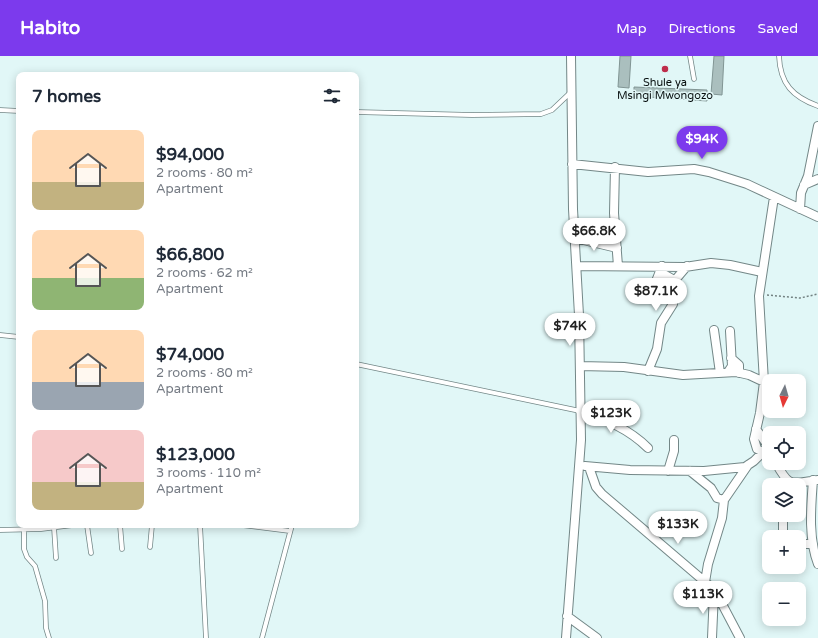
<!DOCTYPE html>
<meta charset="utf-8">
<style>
body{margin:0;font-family:"Varela Round",sans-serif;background:#f2f2f3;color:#1f2937;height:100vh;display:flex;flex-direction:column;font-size:15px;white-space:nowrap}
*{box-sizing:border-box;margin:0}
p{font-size:13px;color:#747a83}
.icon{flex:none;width:22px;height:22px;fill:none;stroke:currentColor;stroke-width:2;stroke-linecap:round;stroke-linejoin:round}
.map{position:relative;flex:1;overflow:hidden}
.details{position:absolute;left:16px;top:16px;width:343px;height:456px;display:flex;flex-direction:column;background:#fff;border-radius:8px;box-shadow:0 2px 10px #0003}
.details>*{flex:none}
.needle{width:26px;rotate:185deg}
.controls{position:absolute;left:762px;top:318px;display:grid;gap:8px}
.controls a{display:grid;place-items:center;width:44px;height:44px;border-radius:8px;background:#fff;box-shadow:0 2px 10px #0003;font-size:20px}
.price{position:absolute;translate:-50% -34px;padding:0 9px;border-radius:14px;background:#fff;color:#222;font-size:13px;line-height:26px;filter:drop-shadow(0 1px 2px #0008)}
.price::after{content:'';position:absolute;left:50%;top:24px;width:12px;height:9px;margin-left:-6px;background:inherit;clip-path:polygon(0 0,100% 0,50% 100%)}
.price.current{background:#7c3aed;color:#fff}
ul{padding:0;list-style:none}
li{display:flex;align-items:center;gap:12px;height:100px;padding:0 16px}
li span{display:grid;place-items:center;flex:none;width:112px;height:80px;border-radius:8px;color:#555}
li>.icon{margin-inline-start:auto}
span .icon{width:48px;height:48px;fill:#fffc;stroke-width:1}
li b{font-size:17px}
h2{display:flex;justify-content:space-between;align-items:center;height:48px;padding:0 16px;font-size:17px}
header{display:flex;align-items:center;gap:24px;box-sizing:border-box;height:56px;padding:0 20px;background:#7c3aed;color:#fff}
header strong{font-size:19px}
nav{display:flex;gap:22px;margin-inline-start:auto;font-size:14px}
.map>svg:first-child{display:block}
</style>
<header>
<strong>Habito</strong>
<nav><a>Map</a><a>Directions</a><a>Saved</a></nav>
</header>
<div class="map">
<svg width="818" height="582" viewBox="0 0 818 582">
<rect width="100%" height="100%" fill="#e1f7f7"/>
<path fill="#aabfbe" stroke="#819594" d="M620,0H631L629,32L618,31Z
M714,0H724L722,39L711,38Z
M634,31L707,34V45L634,40Z"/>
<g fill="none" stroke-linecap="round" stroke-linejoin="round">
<defs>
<path id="lane" d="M690,0L694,23
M779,0C780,28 793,41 818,50
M0,54L19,55
M356,56L472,59L541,58L552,54L570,37
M0,279L19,281
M356,308L580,355
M87,469L91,497
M120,469L122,493
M200,469L206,582
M242,469L290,475
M54,471L56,502
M24,473V493L27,501L35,510L45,545L46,572L49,582
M0,474L41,473L73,469
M150,491L152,469
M262,582L292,469"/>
<path id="street" d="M572,108L648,116L694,113L709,116L747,128L818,161
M615,111L614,157L618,210
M804,129L818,123
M800,153L801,137L808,120L818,70
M575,170L616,175
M575,182L617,192
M577,210L685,211L711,207L730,209L762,216
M660,216L676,225
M651,238L662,210
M714,274L720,317
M731,302L739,309V317
M580,310L624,311L683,319L736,316L749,319L764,326
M648,315L657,293L661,267L673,248L674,232L676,223L687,210
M728,316L732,310L730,275
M580,355C605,363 629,373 648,392
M756,373L766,387L769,399
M769,399L757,393L754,383L760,357L764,326L759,240L774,141
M776,407C790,433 791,427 818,424
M585,410L630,414L704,415L745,411L754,405L763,396
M589,411L596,431L602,438L711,531L721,546L740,582
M668,415L674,395V384
M690,415L711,432L717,442L724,444
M813,424C811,451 808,482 818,508
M783,459V477L785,481
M799,488H813
M705,526L708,508L722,462L724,444L748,409
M567,560L597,582
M566,582L581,384L579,259L573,153L571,0
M712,582L714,536"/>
</defs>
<use href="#lane" stroke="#738787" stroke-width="5.5"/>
<use href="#street" stroke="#738787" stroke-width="10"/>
<path stroke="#738282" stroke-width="1.5" stroke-dasharray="2 2" stroke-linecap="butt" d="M767,239L800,242L818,238"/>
<use href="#lane" stroke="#fff" stroke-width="4"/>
<use href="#street" stroke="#fff" stroke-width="8"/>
</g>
<circle fill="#be2d4b" stroke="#e1f7f7" stroke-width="1.5" cx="665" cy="13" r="4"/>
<g text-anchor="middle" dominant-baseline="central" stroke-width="3" stroke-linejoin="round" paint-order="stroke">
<g font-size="11" fill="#060d0d" stroke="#e1f7f7">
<text x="665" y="26">Shule ya<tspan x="665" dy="13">Msingi Mwongozo</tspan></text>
</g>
</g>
</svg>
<div class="controls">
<a><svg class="needle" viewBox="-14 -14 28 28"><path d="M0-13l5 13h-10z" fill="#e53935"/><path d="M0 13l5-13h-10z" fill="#747a83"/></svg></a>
<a><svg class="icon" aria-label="locate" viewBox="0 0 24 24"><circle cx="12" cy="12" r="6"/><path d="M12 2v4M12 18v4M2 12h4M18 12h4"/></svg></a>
<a><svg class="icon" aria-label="layers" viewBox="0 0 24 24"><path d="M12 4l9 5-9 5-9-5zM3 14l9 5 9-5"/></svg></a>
<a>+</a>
<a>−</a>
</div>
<b class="price current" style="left:702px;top:104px">$94K</b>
<b class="price" style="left:594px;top:196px">$66.8K</b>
<b class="price" style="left:656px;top:256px">$87.1K</b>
<b class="price" style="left:570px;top:291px">$74K</b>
<b class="price" style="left:611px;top:378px">$123K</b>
<b class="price" style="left:678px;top:489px">$133K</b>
<b class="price" style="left:703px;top:559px">$113K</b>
<section class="details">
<h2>7 homes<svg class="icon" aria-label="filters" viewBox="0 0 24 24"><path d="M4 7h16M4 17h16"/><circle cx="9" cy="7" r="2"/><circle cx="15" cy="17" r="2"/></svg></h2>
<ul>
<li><span style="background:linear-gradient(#ffd9b3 65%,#c2b280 0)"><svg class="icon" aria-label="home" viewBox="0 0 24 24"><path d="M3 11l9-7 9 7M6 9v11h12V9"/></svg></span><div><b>$94,000</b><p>2 rooms · 80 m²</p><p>Apartment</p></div></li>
<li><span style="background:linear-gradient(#ffd9b3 60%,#8fb573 0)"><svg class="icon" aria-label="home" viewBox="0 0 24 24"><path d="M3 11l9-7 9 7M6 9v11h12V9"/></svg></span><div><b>$66,800</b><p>2 rooms · 62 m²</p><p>Apartment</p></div></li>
<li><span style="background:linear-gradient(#ffd9b3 65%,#9aa5b1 0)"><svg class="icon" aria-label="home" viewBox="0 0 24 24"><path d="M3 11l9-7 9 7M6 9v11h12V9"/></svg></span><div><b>$74,000</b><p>2 rooms · 80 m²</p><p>Apartment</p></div></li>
<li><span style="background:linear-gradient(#f6c9c9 65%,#c2b280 0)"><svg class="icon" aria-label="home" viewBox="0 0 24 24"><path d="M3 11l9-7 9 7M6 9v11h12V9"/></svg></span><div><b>$123,000</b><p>3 rooms · 110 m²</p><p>Apartment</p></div></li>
</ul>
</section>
</div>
